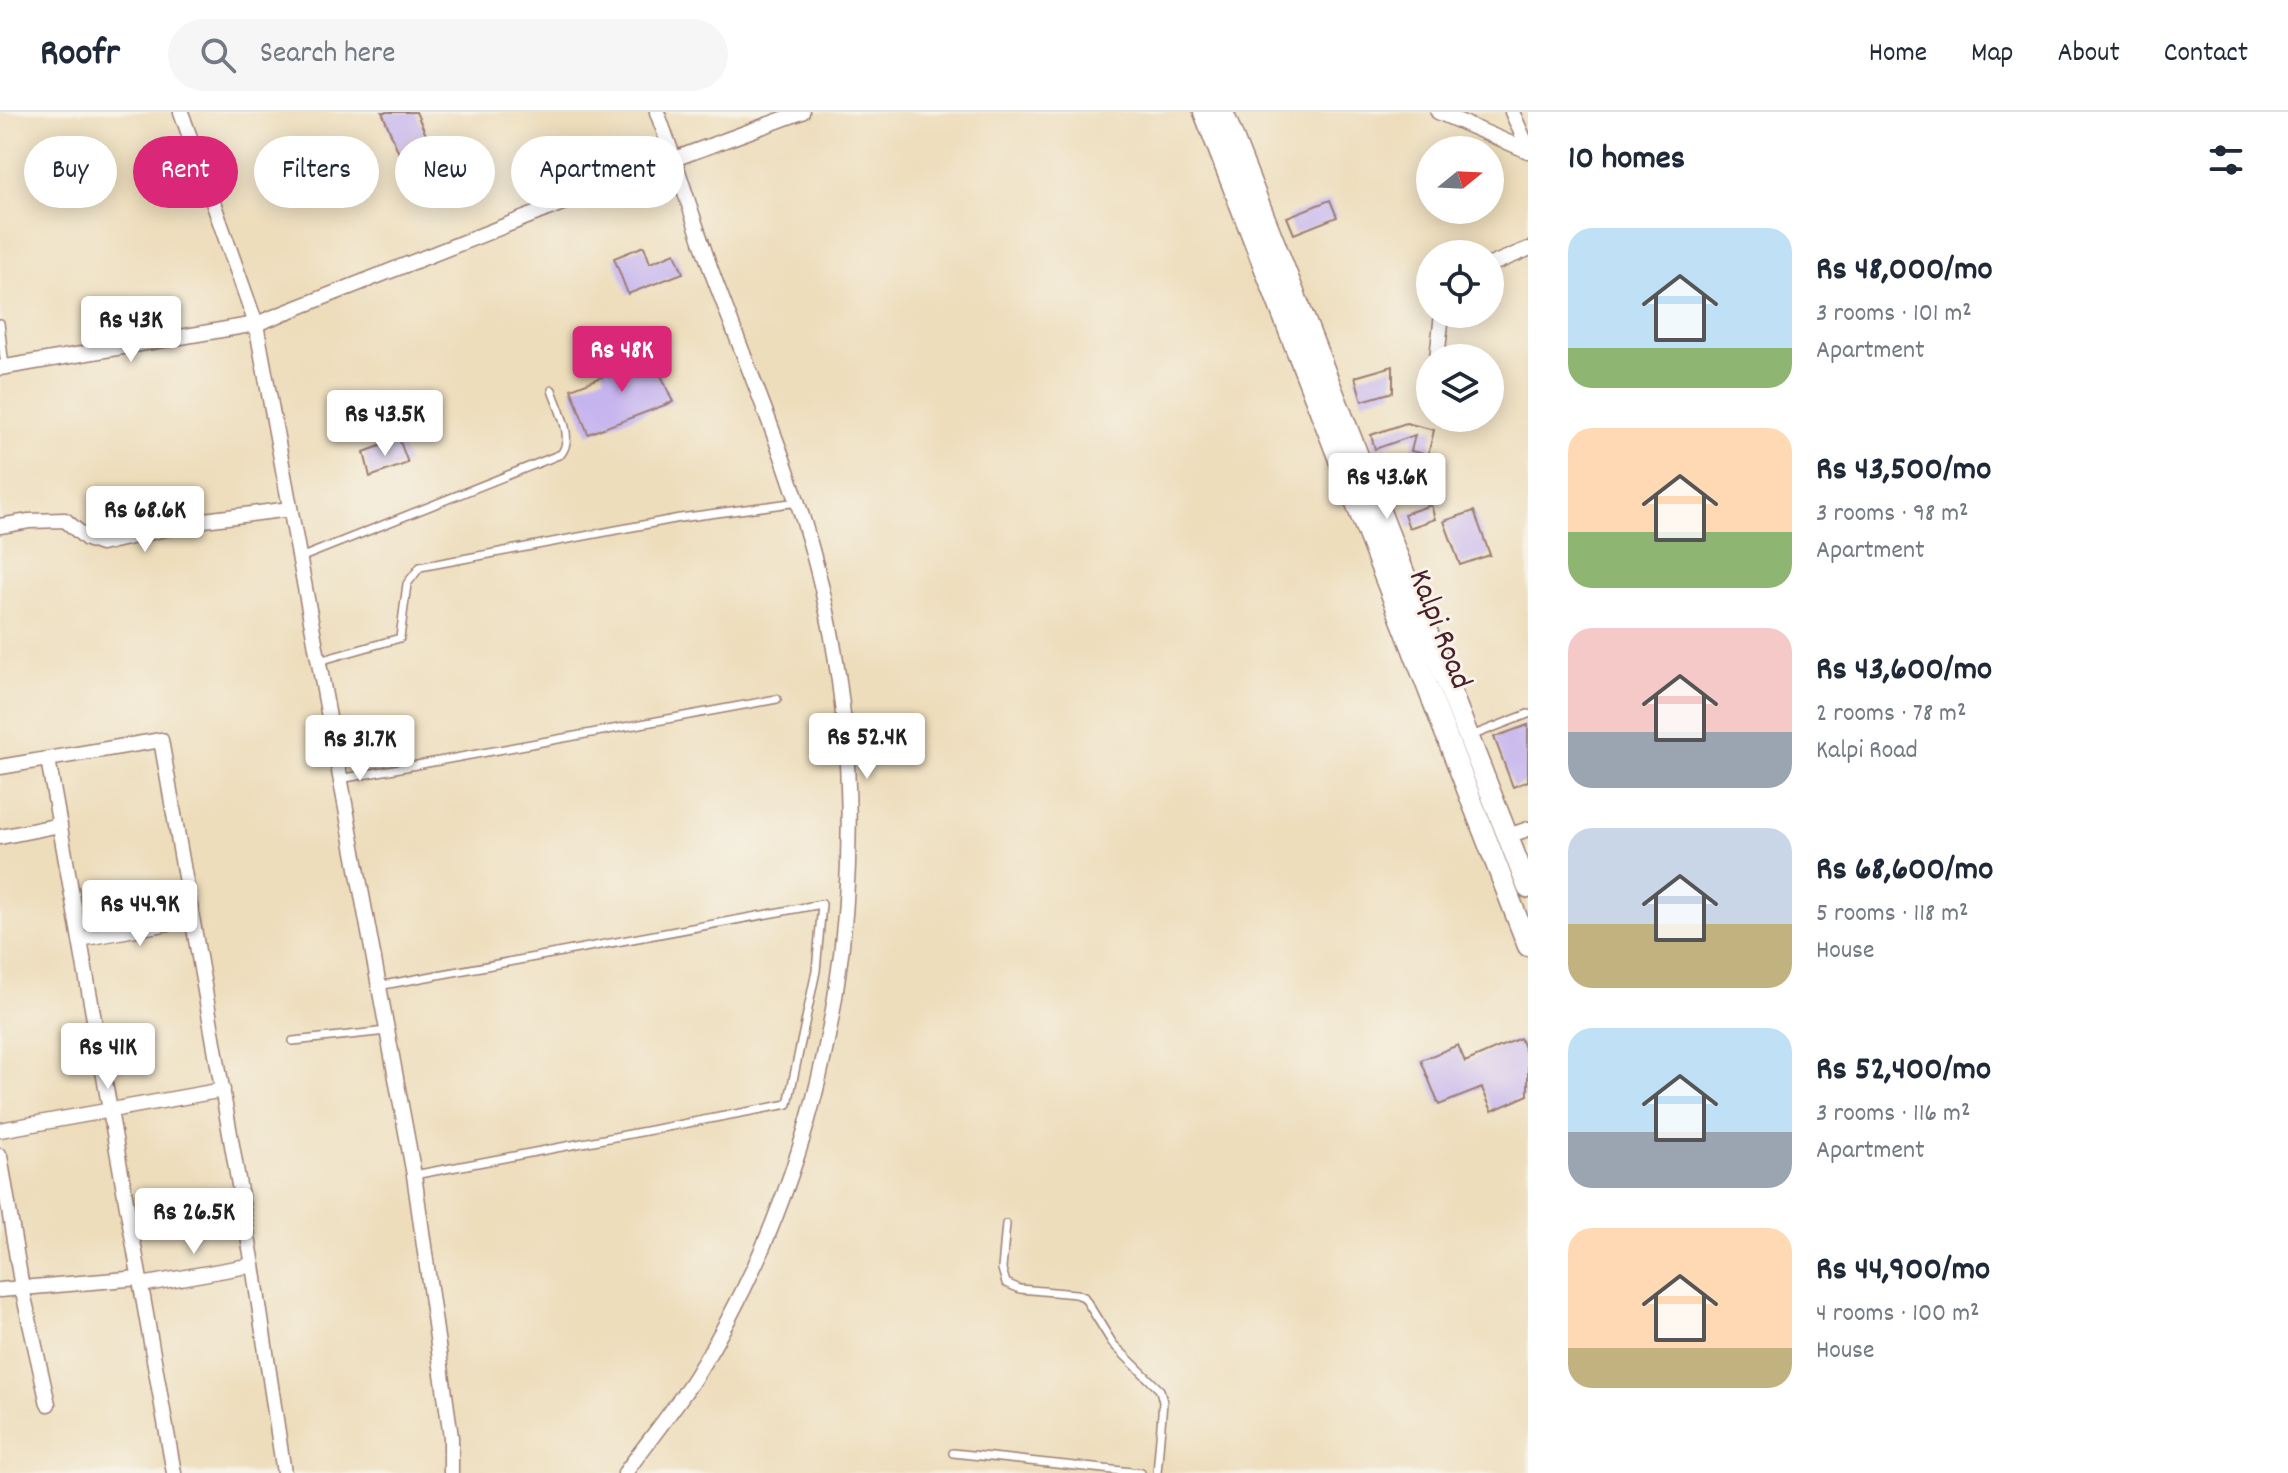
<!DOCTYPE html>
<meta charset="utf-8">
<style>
body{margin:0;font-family:Dekko,sans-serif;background:#f6f6f7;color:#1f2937;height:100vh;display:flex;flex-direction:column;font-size:30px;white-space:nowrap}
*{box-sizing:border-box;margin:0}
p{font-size:26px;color:#747a83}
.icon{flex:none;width:44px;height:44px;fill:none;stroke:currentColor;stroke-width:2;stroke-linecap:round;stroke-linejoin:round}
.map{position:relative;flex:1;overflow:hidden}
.sheet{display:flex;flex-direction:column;background:#fff;width:760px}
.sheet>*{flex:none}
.banner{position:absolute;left:24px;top:24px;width:760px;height:72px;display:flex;gap:16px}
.needle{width:52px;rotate:72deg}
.controls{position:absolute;left:1416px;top:24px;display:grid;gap:16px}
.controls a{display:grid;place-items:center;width:88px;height:88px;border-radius:50%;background:#fff;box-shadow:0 4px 20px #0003;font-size:40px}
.price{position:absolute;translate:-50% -68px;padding:0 18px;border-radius:8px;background:#fff;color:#222;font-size:26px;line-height:52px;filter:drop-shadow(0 2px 4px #0008)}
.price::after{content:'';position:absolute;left:50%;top:48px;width:24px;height:18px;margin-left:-12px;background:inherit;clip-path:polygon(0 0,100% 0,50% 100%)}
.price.on{background:#db2777;color:#fff}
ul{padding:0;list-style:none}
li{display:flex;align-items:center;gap:24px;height:200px;padding:0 40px}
li span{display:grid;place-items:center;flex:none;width:224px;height:160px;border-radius:24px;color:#555}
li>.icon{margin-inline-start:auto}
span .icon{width:96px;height:96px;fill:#fffc;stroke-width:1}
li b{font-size:34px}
h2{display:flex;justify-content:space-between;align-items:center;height:96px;padding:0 40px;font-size:34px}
.tag{padding:0 28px;border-radius:36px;background:#fff;box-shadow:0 4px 20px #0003;font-size:28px;line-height:72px}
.tag.on{background:#db2777;color:#fff}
header{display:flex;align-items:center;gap:48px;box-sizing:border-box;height:112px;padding:0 40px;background:#fff;border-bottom:2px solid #e0e1e3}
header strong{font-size:38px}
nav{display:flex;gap:44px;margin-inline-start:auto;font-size:28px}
.search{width:560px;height:72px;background:#f6f6f7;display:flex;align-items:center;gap:20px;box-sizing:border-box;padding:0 28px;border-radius:44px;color:#747a83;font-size:30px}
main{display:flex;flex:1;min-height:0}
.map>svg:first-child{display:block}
</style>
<header>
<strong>Roofr</strong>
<div class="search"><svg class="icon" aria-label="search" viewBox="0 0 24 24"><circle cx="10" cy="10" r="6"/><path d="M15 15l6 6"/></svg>Search here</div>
<nav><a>Home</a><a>Map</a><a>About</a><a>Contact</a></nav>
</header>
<main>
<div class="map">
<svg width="1528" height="1361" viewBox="0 0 1528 1361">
<rect width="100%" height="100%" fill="#f7f3e8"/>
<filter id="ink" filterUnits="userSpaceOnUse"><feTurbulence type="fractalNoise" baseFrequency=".0125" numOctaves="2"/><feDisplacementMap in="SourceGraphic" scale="16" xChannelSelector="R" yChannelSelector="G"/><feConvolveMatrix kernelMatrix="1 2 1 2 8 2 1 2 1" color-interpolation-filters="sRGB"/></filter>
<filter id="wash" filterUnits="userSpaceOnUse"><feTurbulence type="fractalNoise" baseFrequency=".006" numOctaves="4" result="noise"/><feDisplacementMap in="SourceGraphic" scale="32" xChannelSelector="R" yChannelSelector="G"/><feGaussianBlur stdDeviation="1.8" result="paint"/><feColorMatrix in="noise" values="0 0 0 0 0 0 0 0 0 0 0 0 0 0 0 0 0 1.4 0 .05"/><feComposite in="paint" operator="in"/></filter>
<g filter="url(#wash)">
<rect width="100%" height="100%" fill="#edddbb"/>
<g id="blocks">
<path fill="#c5b4ee" d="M382,0H416L430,32L400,44Z
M1330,88L1337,105L1294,122L1287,105Z
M644,134L650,151L675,141L683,161L628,182L614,146Z
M652,243L673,290L588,322L571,277L605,264L602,257Z
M1393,254V280L1362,289L1355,265Z
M1406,311L1434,318L1428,343L1411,339L1415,323L1375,337L1371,323Z
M399,327L408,351L370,365L364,340Z
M1431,393L1435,407L1409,416L1404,402Z
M1474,399L1490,443L1460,453L1444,409Z
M1528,613V669L1513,675L1494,625Z
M1520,926L1528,946V983L1492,999L1482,976L1439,993L1421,948L1458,933L1465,950Z"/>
</g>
</g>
<g filter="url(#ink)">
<use href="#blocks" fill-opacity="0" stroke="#9c7e73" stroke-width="2"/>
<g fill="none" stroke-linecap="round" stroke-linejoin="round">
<defs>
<path id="lane" d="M0,211L5,255
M300,446L561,342C575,325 558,297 552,278
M319,549L400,526L407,472L420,455L680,406L798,390
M1471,624L1528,602
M340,667L777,587
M378,874L822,792L816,859L788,992L414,1063
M293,929L387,919
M1006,1112L1002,1157L1006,1171L1020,1177L1076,1182L1084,1185L1113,1232L1160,1278L1163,1290L1157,1361
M953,1341L1141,1361"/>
<path id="street" d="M181,0L256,212L414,1063L451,1325V1361
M1438,0L1528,39
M1512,0L1528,36
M1490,153L1528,137
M1437,246L1442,202
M0,256L256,212L674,47L657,0
M0,414L29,409L65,408L87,427L101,432L204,408L290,397
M48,647L174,1361
M0,655L161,628L253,1153L284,1361
M1508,724L1528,717
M0,725L60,713
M80,827L192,807
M0,1018L223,978
M0,1044L22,1176L139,1166
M141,1173L253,1153
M0,1178L22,1176L48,1292
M625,1361C648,1329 674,1298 695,1265C839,1035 883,739 822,477C798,374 756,277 719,179C702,136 689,91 674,47L802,0"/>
<path id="secondary" d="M1204,0L1528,834
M1223,0L1528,776"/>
</defs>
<use href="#lane" stroke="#9c7e73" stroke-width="10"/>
<use href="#street" stroke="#9c7e73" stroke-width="17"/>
<use href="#secondary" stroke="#9c7e73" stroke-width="23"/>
<use href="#lane" stroke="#fff" stroke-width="7"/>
<use href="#street" stroke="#fff" stroke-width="14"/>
<use href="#secondary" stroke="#fff" stroke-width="20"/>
</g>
</g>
<g text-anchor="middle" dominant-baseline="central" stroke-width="6" stroke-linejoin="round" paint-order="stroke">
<g font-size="32" fill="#4a1f2b" stroke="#f7f3e8">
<text transform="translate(1438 518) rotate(69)">Kalpi Road</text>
</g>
</g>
</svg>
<div class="controls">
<a><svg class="needle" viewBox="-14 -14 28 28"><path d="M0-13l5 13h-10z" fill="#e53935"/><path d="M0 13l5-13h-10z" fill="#747a83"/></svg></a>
<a><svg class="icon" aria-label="locate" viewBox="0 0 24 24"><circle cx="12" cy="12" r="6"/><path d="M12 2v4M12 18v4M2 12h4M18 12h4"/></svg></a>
<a><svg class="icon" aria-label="layers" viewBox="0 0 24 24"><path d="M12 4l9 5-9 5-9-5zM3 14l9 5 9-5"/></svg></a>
</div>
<b class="price" style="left:131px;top:252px">Rs 43K</b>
<b class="price on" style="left:622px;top:282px">Rs 48K</b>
<b class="price" style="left:385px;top:346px">Rs 43.5K</b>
<b class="price" style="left:1387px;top:409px">Rs 43.6K</b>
<b class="price" style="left:145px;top:442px">Rs 68.6K</b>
<b class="price" style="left:867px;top:669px">Rs 52.4K</b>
<b class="price" style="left:360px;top:671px">Rs 31.7K</b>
<b class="price" style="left:140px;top:836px">Rs 44.9K</b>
<b class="price" style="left:108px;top:979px">Rs 41K</b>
<b class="price" style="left:194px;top:1144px">Rs 26.5K</b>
<div class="banner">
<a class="tag">Buy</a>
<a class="tag on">Rent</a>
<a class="tag">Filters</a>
<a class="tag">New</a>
<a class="tag">Apartment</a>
</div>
</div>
<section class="sheet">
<h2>10 homes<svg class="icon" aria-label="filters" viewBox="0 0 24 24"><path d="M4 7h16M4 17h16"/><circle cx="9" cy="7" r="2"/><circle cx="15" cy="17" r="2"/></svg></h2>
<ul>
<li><span style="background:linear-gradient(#bfe0f5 75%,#8fb573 0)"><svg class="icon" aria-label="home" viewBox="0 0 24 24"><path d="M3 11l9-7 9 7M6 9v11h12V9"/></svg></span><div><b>Rs 48,000/mo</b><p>3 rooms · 101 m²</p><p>Apartment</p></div></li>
<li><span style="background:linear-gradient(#ffd9b3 65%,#8fb573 0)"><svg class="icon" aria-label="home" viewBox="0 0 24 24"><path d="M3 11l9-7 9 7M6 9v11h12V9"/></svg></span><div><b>Rs 43,500/mo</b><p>3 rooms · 98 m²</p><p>Apartment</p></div></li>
<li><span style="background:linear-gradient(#f6c9c9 65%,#9aa5b1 0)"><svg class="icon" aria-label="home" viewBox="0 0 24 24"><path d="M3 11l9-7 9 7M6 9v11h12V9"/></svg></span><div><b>Rs 43,600/mo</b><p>2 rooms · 78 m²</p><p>Kalpi Road</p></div></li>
<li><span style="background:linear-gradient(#c9d6e8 60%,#c2b280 0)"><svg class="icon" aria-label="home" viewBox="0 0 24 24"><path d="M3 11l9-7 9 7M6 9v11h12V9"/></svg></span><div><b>Rs 68,600/mo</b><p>5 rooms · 118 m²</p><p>House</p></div></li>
<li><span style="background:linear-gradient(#bfe0f5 65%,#9aa5b1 0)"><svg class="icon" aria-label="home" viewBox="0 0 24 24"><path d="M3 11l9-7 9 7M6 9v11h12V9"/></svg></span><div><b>Rs 52,400/mo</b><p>3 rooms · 116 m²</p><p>Apartment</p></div></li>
<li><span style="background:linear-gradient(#ffd9b3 75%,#c2b280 0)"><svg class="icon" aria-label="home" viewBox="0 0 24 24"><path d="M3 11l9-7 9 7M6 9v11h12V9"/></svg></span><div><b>Rs 44,900/mo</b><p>4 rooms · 100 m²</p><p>House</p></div></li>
</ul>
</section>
</main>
